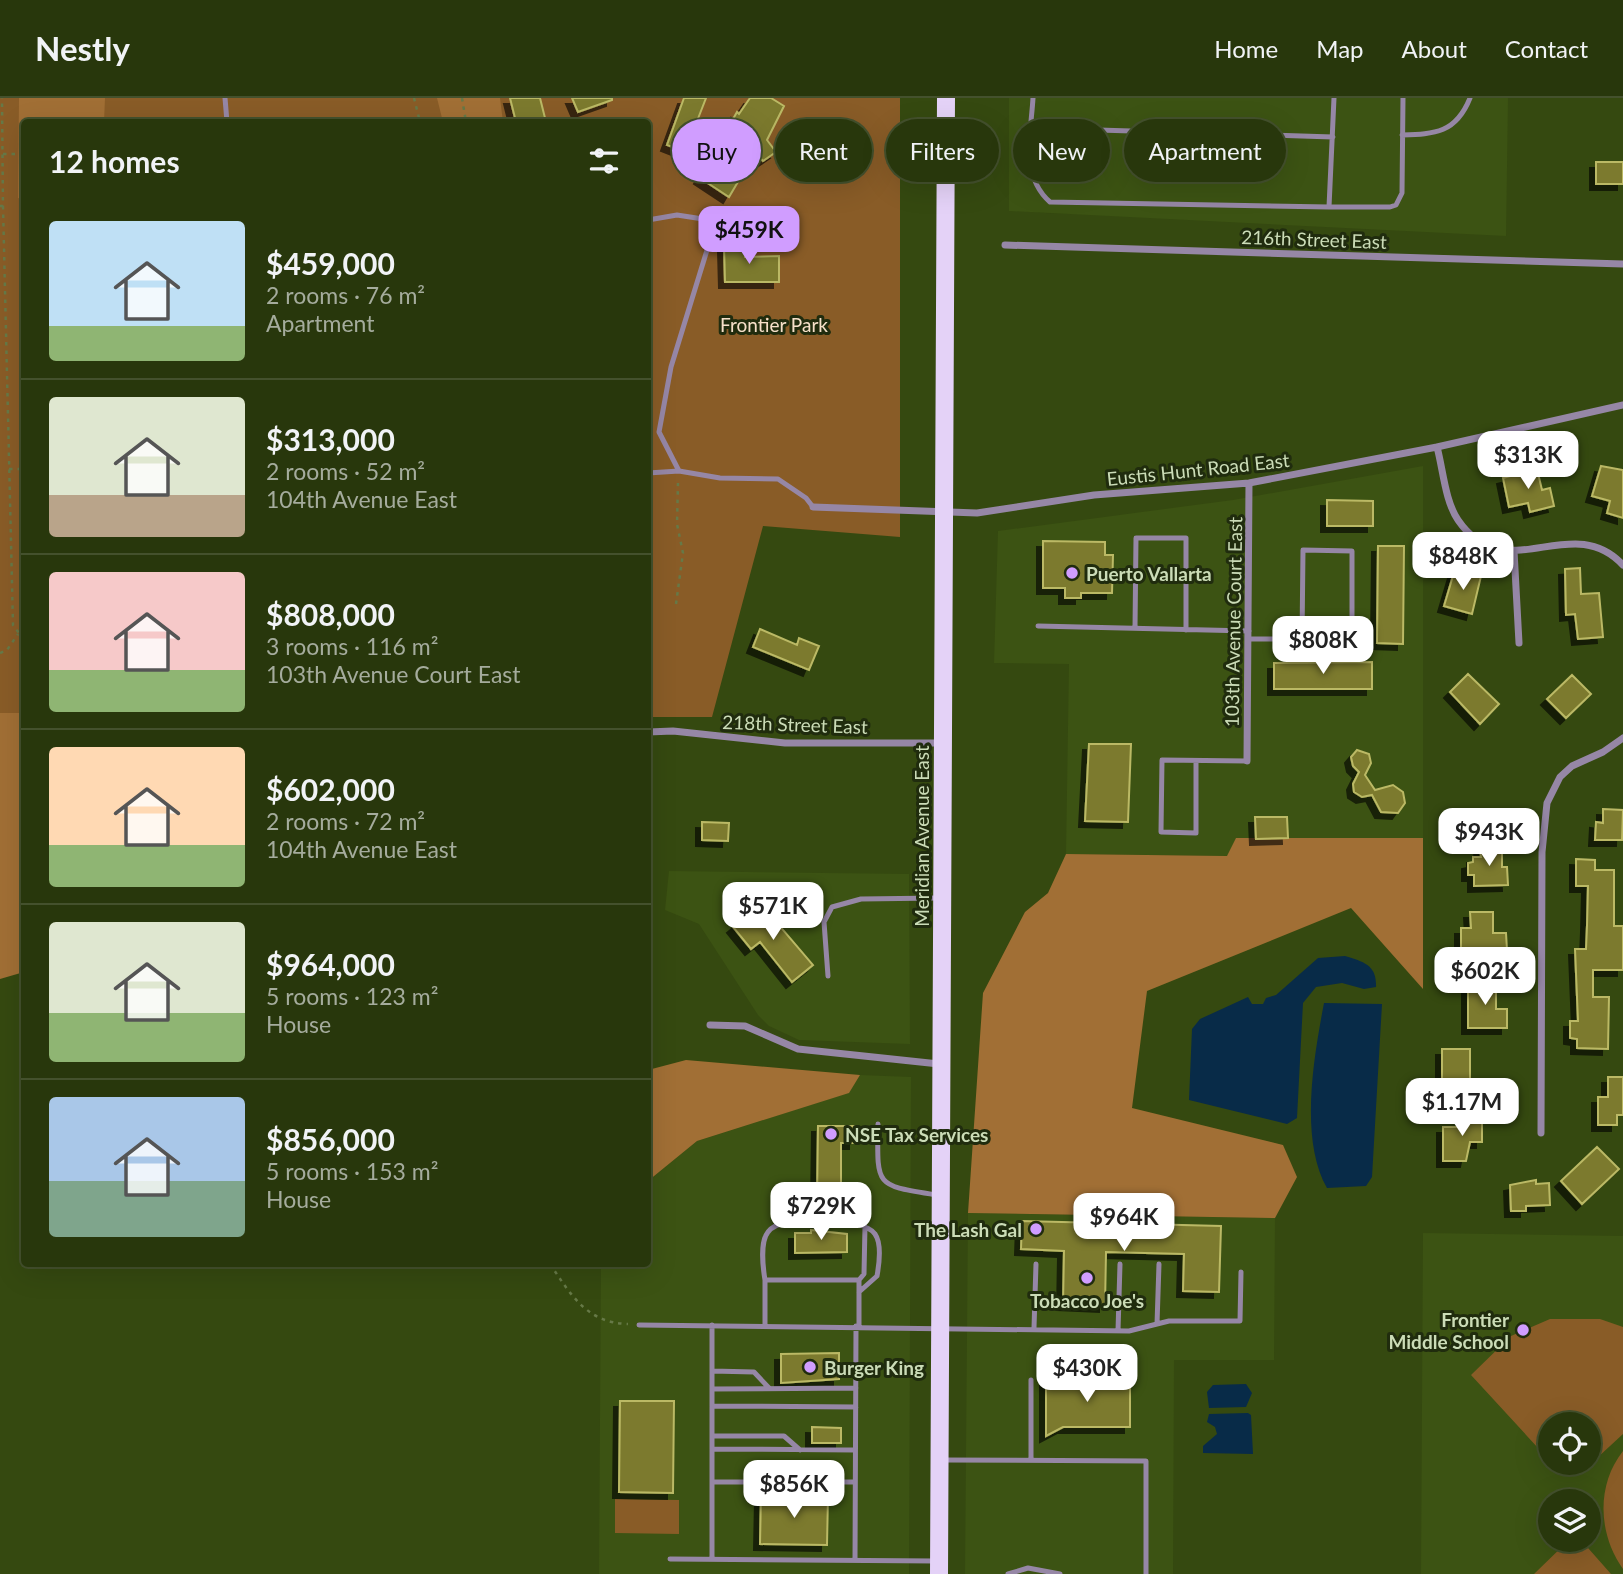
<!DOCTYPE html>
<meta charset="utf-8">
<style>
body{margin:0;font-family:Lato,sans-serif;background:#303f15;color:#f1f3f6;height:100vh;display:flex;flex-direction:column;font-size:26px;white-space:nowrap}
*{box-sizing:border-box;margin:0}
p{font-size:23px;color:#a5ac9d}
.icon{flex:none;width:38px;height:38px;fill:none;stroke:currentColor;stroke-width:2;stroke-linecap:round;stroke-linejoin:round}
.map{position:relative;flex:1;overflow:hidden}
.sheet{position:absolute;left:21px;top:21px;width:630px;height:1148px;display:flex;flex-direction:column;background:#28370c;border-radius:7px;box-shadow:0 7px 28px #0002,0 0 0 2px #44512d}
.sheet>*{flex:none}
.guide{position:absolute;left:672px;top:21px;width:665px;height:63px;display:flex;gap:14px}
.buttons{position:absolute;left:1538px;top:1314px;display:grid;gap:14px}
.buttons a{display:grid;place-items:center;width:63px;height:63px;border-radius:50%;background:#28370c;box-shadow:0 7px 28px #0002,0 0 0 2px #44512d;font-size:35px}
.price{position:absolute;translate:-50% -60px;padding:0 16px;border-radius:14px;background:#fff;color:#222;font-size:23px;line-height:46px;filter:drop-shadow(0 2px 4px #0008)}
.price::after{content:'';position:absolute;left:50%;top:42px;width:21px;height:16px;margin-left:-10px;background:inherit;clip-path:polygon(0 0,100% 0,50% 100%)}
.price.on{background:#d09dff;color:#111}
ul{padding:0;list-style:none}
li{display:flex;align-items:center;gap:21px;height:175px;padding:0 28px}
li+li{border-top:2px solid #44512d}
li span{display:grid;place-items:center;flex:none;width:196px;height:140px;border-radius:7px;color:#555}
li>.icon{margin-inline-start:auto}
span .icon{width:84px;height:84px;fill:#fffc;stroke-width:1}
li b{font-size:30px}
h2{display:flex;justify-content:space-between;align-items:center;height:84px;padding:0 28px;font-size:30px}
.pill{padding:0 24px;border-radius:32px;background:#28370c;box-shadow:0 7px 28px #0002,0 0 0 2px #44512d;font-size:24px;line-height:63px}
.pill.on{background:#d09dff;color:#111}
header{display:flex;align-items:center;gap:42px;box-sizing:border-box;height:98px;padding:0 35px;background:#28370c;border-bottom:2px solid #44512d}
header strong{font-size:33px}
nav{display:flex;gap:38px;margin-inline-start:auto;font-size:24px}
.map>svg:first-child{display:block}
</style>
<header>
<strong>Nestly</strong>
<nav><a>Home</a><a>Map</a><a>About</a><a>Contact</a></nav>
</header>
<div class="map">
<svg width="1623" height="1476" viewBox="0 0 1623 1476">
<defs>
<filter id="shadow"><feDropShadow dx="-6" dy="6" stdDeviation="0" flood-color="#0009"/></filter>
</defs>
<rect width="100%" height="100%" fill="#354910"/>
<path fill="#3c5313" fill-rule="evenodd" d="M1009,0H1508L1506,138L1009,113Z
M1423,368V740H1237L1228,758L1066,756L1069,566L994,565L998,433L1233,402Z
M669,773L909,776L910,946L799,942L769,928L758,917L699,826L665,812Z
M860,977L911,979L909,1476H599L601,1166H648V1083L697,1043L848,995Z
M968,1115L1275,1120L1274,1262H1174L1173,1476H965Z
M1423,1135L1623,1138V1476H1421ZM1550,1326H1589V1365H1550ZM1550,1404H1589V1442H1550Z"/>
<path fill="#895c27" d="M0,0H900V439L763,428L712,619H648V24H24V615H0Z
M1550,1221H1600L1623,1229V1336L1584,1372L1556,1369L1553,1365H1589V1326H1550V1363L1471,1277L1511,1238Z
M1623,1353V1471C1598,1436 1596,1387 1623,1353Z
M615,1401L679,1402V1436L615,1435Z
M1569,1442H1581L1611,1476H1534Z"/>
<path fill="#a16f35" d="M19,0H105L104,24H24V102L18,100Z
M437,0H500L503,24H443Z
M0,615H24V874L0,881Z
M1236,740H1423V891L1351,810L1147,893L1132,1010L1283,1047L1297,1079L1275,1120L968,1115L983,895L1025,814L1048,795L1066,756L1227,758Z
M686,962L860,977L849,995L697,1043L648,1083V972Z"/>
<path fill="#082b48" d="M1345,858C1364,864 1377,867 1376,889L1364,891L1342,885L1316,889L1303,905L1297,1020L1287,1026L1189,1002L1192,931L1200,921L1248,899L1252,906H1263L1266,900L1276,897L1318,860Z
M1324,905L1382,906L1372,1079L1366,1088L1327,1090C1299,1041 1314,958 1324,905Z
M1246,1286L1252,1295L1246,1309L1209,1310L1207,1294L1213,1287Z
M1248,1315L1251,1317L1253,1356L1203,1355V1348L1217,1336L1215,1329L1207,1324L1209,1316Z"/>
<path fill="#7c7a2d" stroke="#bbb965" stroke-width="2" filter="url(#shadow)" d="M510,0H540L546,24H516Z
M572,0H612V2L578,14Z
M684,0H706L685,54L667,47Z
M750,0H771L784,8L767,42L776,54L763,63L757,57L754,62L752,60L729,99L700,80L737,14L739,16Z
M1596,64H1623V86H1596Z
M724,147H745V159L779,158V184H725Z
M1601,368L1623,372V420L1607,415L1610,403L1592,398Z
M1537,371L1542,392L1550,390L1554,408L1530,414L1528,405L1509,409L1503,380Z
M1327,402L1373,403V428H1327Z
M1043,443L1105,444V457H1113L1112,495H1081V500H1065V490H1043Z
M1378,448H1404L1403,546L1377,545Z
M1580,470L1581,496L1599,495L1603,539L1578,541L1575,516L1566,517L1565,471Z
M1455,471L1481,478L1472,516L1444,508Z
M760,531L797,547L799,540L819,548L809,572L753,549Z
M1372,564V591H1274V565Z
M1468,576L1499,606L1480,626L1450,594Z
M1572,577L1591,596L1566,620L1547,601Z
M1089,646H1131L1128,724L1085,723Z
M1357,652L1369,656L1371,665L1365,677L1375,692L1393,687L1403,694L1405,705L1398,715L1381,714L1372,697L1362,699L1354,694L1353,686L1359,674L1353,668L1351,659Z
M1603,711L1623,712L1622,742H1595L1596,724L1603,725Z
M1255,719H1287L1288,740L1256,741Z
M702,724L729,725L728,743L702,742Z
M1480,749H1502V769H1507L1508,787L1474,788V777H1468V765L1473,764V759H1481Z
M1576,761L1595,762V772H1614V828H1623V872H1593V899H1609L1608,951L1577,950V941L1570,940V923H1578L1575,851H1586L1587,828L1588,788H1576Z
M761,806L813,867L792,884L760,844L751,851L733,829Z
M1470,814H1493V835H1506L1507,852L1461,853V830H1471Z
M1468,884H1496V911H1507V930H1468Z
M1442,951H1470V1003H1450V987H1442Z
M1608,979H1623V1017H1617V1027H1598V999H1608Z
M1463,1016H1482V1044H1470L1466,1063H1443V1029H1463Z
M818,1028H855V1045H841V1102H817Z
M1597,1049L1619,1071L1582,1106L1561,1083Z
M1536,1082V1086L1549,1085L1550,1107L1526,1108V1113H1511L1510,1087Z
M1022,1123L1221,1128L1219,1194L1183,1193L1184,1156L1106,1154L1105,1208L1063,1206L1064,1153L1021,1151Z
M811,1132L847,1136V1154L795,1155V1135H811Z
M839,1255V1281L781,1285V1256Z
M1130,1281V1329H1063L1046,1338V1282Z
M620,1303H674L673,1395L619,1394Z
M812,1329L841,1330V1345H812Z
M761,1396L828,1397L827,1447L760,1446Z"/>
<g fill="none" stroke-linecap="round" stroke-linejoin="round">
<path stroke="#667947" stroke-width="2.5" stroke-dasharray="3.5 5" stroke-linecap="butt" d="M414,0L420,24
M462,0L466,24
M3,56H24
M0,108H3L2,0
M3,108L13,527L24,542
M9,371H24
M676,506L683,455L677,426L678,385
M0,555L7,552L18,536
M550,1166C571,1197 587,1225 628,1226"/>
<path stroke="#9687a6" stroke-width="5" d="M225,0L227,24
M1033,0C1031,35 1020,78 1050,104L1329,109
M1334,0L1329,109H1390L1396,107L1402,95L1403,0
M1032,30L1333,39
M1402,37C1435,36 1456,35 1470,0
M648,122L677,117L716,123L671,269L659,334L679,373
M648,375L679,373L720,380L778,381L806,400L813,409
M1038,528L1249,533
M1135,530L1136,440H1186V532
M1249,541H1352V453L1303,452L1302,541
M1196,663V735L1161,734L1162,662L1247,663
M828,878L824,824L832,809L861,801L938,800
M878,1026C877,1090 875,1087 937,1097
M765,1182C763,1170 760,1144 768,1134C781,1115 862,1118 875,1136C882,1146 879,1167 877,1178L859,1194
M859,1182L864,1176L865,1128
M1157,1226L1159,1166
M639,1227L1129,1233L1169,1223H1240L1241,1174
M765,1227V1182H859V1228
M1034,1230L1036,1166
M1118,1233L1120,1166
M712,1273L754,1274L769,1290
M1031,1282V1362
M712,1291L856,1290
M712,1308L856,1309
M712,1338H784L800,1352
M712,1351L855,1352
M943,1362L1146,1363V1476
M712,1384H855
M670,1461L936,1463
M712,1461V1227
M855,1462L856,1228
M1008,1476L1028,1470L1060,1476"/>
<path stroke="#9687a6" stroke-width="7" d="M1005,147L1623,166
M1437,349C1443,371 1445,403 1458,422C1506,492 1571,411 1623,467
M813,409L977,415L1094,397L1249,385L1437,349L1623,307
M1514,453L1519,545
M648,634L673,633L785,645H942
M1247,663L1249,385
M710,927L745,928L798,951L939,966
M1541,1035L1542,754L1547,705L1560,679L1572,668L1603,654L1623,640"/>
<path stroke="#e4d2f7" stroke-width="18" d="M939,1476L946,0"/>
</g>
<g fill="#d09dff" stroke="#202c0e" stroke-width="2.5">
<circle cx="1072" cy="475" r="7"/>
<circle cx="831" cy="1036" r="7"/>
<circle cx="1036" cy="1131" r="7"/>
<circle cx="1087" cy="1180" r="7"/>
<circle cx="1523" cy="1232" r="7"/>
<circle cx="810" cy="1269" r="7"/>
</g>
<g text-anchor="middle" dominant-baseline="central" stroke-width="6" stroke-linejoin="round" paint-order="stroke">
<g font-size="19" fill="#cbdcb7" stroke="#202c0e">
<text transform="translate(1314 141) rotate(2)">216th Street East</text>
<text transform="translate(1198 371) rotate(-6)">Eustis Hunt Road East</text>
<text transform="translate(1233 524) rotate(-89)">103th Avenue Court East</text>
<text transform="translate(795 626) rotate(2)">218th Street East</text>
<text transform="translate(921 738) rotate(-90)">Meridian Avenue East</text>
</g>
<g font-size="19" fill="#f6e0c9" stroke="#202c0e">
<text x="774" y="226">Frontier Park</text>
</g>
<g font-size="19" font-weight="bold" fill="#cbdcb7" stroke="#202c0e" text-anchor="start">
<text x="1086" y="475">Puerto Vallarta</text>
<text x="845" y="1036">NSE Tax Services</text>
<text x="1022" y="1131" text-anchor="end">The Lash Gal</text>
<text x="1087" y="1202" text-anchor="middle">Tobacco Joe's</text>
<text x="1509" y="1221" text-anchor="end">Frontier<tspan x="1509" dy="22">Middle School</tspan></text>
<text x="824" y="1269">Burger King</text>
</g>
</g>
</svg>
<div class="buttons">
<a><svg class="icon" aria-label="locate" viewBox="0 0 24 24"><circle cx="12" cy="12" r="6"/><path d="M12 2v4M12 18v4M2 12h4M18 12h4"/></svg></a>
<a><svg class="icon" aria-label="layers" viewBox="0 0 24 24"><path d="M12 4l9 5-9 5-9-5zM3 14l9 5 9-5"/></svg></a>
</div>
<b class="price on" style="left:749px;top:168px">$459K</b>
<b class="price" style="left:1528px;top:393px">$313K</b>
<b class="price" style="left:1463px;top:494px">$848K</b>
<b class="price" style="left:1323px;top:578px">$808K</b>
<b class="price" style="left:1489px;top:770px">$943K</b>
<b class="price" style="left:773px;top:844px">$571K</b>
<b class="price" style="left:1485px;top:909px">$602K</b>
<b class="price" style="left:1462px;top:1040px">$1.17M</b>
<b class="price" style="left:821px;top:1144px">$729K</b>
<b class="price" style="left:1124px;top:1155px">$964K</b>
<b class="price" style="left:1087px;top:1306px">$430K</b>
<b class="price" style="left:794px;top:1422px">$856K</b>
<div class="guide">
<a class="pill on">Buy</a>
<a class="pill">Rent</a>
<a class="pill">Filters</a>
<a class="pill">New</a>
<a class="pill">Apartment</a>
</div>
<section class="sheet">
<h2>12 homes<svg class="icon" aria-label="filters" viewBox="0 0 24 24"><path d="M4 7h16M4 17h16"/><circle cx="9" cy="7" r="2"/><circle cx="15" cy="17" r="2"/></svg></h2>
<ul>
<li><span style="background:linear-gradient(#bfe0f5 75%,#8fb573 0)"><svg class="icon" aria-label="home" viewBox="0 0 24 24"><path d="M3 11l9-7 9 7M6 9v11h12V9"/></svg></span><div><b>$459,000</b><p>2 rooms · 76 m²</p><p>Apartment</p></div></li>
<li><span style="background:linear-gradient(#dfe7d0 70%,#b9a48a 0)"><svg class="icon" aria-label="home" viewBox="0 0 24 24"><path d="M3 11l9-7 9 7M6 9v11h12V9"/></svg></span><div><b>$313,000</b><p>2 rooms · 52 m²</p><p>104th Avenue East</p></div></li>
<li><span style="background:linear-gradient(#f6c9c9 70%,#8fb573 0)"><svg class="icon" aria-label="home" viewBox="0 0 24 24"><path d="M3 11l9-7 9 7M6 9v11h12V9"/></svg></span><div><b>$808,000</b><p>3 rooms · 116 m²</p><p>103th Avenue Court East</p></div></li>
<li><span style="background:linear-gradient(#ffd9b3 70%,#8fb573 0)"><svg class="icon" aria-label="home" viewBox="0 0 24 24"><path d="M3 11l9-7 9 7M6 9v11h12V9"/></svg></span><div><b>$602,000</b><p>2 rooms · 72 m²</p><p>104th Avenue East</p></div></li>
<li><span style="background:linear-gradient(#dfe7d0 65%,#8fb573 0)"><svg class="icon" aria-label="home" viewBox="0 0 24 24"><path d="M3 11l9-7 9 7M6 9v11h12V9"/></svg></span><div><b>$964,000</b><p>5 rooms · 123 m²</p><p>House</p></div></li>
<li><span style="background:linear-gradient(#a9c7e8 60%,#7fa58c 0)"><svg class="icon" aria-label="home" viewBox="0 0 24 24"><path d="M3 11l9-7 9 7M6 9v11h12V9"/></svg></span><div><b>$856,000</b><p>5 rooms · 153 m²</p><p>House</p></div></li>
</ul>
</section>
</div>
